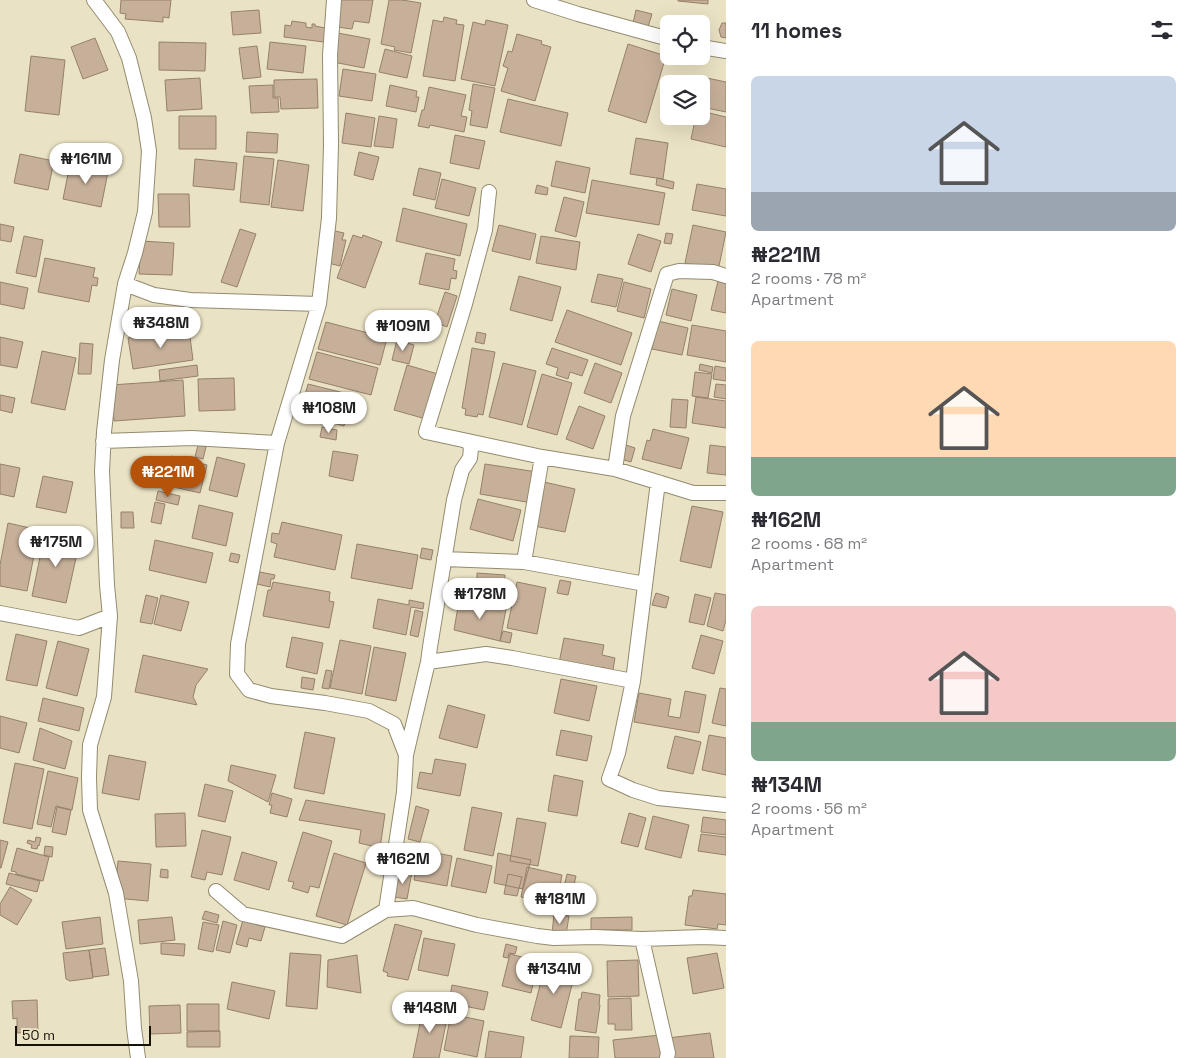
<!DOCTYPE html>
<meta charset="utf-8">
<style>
body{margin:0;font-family:"Space Grotesk",sans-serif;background:#f2f2f3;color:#2b2b33;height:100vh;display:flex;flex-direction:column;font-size:19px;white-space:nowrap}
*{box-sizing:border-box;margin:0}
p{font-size:16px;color:#7c7c81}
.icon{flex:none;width:28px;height:28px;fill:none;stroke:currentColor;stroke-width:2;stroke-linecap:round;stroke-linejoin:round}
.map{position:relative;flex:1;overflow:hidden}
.side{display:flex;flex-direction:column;background:#fff;width:475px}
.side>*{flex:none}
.controls{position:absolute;left:660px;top:15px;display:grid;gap:10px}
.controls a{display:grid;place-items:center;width:50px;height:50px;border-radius:8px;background:#fff;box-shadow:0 5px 20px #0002;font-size:25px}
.scale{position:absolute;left:15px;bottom:12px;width:136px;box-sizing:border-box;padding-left:5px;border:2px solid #151207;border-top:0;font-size:14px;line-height:18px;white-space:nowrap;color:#151207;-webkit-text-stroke:4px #eae2c4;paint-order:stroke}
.price{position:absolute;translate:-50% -42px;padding:0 11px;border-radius:18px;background:#fff;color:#222;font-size:16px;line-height:32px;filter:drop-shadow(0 1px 2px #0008)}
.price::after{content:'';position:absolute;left:50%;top:30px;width:15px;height:11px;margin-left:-8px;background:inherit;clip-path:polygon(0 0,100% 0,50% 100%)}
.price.active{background:#b45309;color:#fff}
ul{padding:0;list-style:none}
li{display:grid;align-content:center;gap:10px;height:265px;padding:0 25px}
li span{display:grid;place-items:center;height:155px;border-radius:8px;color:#555}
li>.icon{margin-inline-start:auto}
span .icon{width:90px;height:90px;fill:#fffc;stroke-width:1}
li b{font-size:21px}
h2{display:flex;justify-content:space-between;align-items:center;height:60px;padding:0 25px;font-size:21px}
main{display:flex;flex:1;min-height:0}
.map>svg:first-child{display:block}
</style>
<main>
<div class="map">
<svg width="726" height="1058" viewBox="0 0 726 1058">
<rect width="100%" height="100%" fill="#eae2c4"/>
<path fill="#c7b09a" stroke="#96806b" d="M121,0H171L169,18L163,17V22L125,19L126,14L120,13Z
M341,0H373L369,23L354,21L352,29L337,27Z
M389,0H402L421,3L411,53L394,50L395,47L381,44Z
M678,0H708V4L678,1Z
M259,10L261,33L233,35L231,12Z
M636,10L652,14L648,27L633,23Z
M444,17L457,20L456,24L464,25L455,81L423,76L433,20L443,22Z
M486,20L508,25L495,86L461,79L473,22L485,25Z
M292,21L306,23V27L312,28V24H315V26L325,28L324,42L284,37L285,25L291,26Z
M722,23H726V38L721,37L719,30Z
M338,33L370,39L364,68L333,62Z
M517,34L542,41L541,44L551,47L535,101L501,91L508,68L503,66L508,51L512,52Z
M95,38L108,70L83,79L71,47Z
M159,42L206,43L205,71L159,70Z
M270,42L306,46L303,73L267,69Z
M628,44L666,56L646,123L608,111Z
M257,46L261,77L243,79L239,48Z
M385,49L412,56L407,78L379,72Z
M31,56L65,60L59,115L25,111Z
M343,69L376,74L372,101L339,96Z
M200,78L202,109L167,111L165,80Z
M707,78L726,82V112L702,107Z
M317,79L318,108L281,109L280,97H274V80Z
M473,84L495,88L487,128L470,125L472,111L469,110Z
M273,85V98H278L279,112L251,113L249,86Z
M390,85L417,91L416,97H419L416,112L386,106Z
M429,87L466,95L461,116L467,117L464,132L430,125L429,128L418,126L422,110H424Z
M508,99L568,113L561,146L500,132Z
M701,111L726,117V147L691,139L696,116H701Z
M346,113L375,118L371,147L342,143Z
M179,116H216V149H179Z
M379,116L397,119L393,148L374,146Z
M247,132L278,134L277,153L246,152Z
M455,135L485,141L479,169L450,163Z
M636,138L668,143L663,179L630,174Z
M359,152L379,157L373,180L354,175Z
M20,154L54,161L48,190L14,183Z
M244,156L274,159L269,205L240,202Z
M195,159L237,163L234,190L193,186Z
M278,160L309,165L303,211L271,207Z
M556,161L590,168L585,193L551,186Z
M70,164L108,172L101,207L63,199Z
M419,168L441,173L435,200L413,195Z
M657,178L674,182L673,189L656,185Z
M442,179L476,188L469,216L435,208Z
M592,180L665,193L659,225L586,213Z
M697,184L726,189V216L692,210Z
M537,185L548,188L547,195L535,193Z
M158,194H189L190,227H159Z
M564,197L584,202L576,237L555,231Z
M403,208L467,224L460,256L396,241Z
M0,224L14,227L11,242L0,240Z
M499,225L536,234L530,260L492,251Z
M693,225L726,232L718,271L685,263Z
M240,229L256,234L237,287L221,282Z
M335,231L344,233L342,240H346L340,266L328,263Z
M666,233L673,234L671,244L664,243Z
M638,234L661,241L651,272L628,264Z
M353,235L362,238L363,235L382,242L365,288L337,278Z
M24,236L43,240L36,277L16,273Z
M541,236L580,242L576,270L536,263Z
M141,241L174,243L172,275L139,274Z
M426,253L455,259L453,270L457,271L456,279L451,278L449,290L419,284Z
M45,258L95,268L93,277L98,278L97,286L92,285L89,302L38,292Z
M598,274L623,279L616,307L591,302Z
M519,276L561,287L552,321L510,310Z
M718,281L726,282V313L711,310Z
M0,282L28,288L24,309L0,304Z
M624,282L651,289L644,318L617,311Z
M672,289L697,295L691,321L666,315Z
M445,292L457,296L447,327L435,322Z
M567,310L632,333L621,365L555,342Z
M658,321L688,328L682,355L652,349Z
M326,322L387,338L380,365L318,349Z
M692,325L726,331V362L687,355Z
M189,329L193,360L133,369L128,338Z
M477,332L486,334L484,344L475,342Z
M0,337L23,342L17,368L0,365Z
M397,340L414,345L409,364L392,360Z
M80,343L93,344L91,374H78Z
M472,348L495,352L483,415L478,414L477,417L465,415L466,409L462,408Z
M552,348L588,360L582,376L570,372L568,379L556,375L558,368L546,364Z
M42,351L76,358L65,410L31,403Z
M317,352L378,368L371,395L309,379Z
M503,363L536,371L522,425L489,417Z
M595,363L622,373L611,403L584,393Z
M700,364L713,367L712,373L699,370Z
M197,365L198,376L160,381L159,370Z
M407,365L438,374L426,419L394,410Z
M715,366L726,368V381L713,379Z
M695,372L712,374L708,398L692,396Z
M542,374L572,383L557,435L527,427Z
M234,378L235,410L199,411L198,379Z
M183,380L185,416L114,421L111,385Z
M308,384L352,395L344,426L300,414Z
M716,384L726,385V399L714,397Z
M0,395L15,398L12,413L0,410Z
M696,397L726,401V428L692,423Z
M672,399L688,400L686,428L670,427Z
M579,406L605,416L593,449L566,439Z
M322,427L337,430L336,440L320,437Z
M653,429L689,438L681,469L642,459L647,440L650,441Z
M198,445L206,447L203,459L195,457Z
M626,445L635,448L631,462L621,459Z
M710,445L726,447V475L707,473Z
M333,451L358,455L353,481L329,476Z
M171,456L207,465L200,493L165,485Z
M217,457L245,464L237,497L209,490Z
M0,464L20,468L14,497L0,494Z
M485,464L537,472L532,503L480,494Z
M43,476L73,482L66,513L36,507Z
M544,482L575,489L565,532L534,526Z
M158,491L180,496L178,505L156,500Z
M478,499L521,510L513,541L470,529Z
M155,502L165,504L161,524L151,522Z
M199,505L233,513L226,546L192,538Z
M692,506L723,512L711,568L680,561Z
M121,512H133L134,528H121Z
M282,522L342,535L335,570L274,557L277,544L271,542L272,533L279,534Z
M8,523L39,530L27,591L0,586V565Z
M45,533L80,540L66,603L32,596Z
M155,540L213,553L206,583L149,570Z
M357,544L418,555L412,589L351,578Z
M422,548L433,550L431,560L420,558Z
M231,553L240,555L238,563L229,561Z
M260,572L275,575L274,579H271L270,587L257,584Z
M477,573L505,575L504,591L477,589Z
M560,580L571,582L568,595L557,593Z
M273,582L330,592L329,601L334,602L329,628L263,616L268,590H271Z
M517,582L546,588L537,634L507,628Z
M483,592L503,595L502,604L482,600Z
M656,593L669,597L666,608L652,605Z
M715,593L726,595V620L723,631L707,626Z
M695,594L711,598L704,625L689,622Z
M146,595L158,598L152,624L140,622Z
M161,595L189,602L181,631L154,624Z
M378,599L409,605V600L424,603L423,609L411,607L406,635L373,628Z
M459,601L506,609L500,641L454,630Z
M415,610L423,612L418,637L410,635Z
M503,631L512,633L510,643L500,641Z
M16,634L47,641L37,686L6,680Z
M701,635L723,641L714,674L692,668Z
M292,637L323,643L317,674L286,667Z
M564,638L604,645L602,655L615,658L613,670L601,667L600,670L559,663Z
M340,640L371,646L362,694L330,688Z
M58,641L89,649L77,696L46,688Z
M374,647L406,653L396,701L365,695Z
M143,655L208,669L196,685L193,697L197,705L135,692Z
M326,670L332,671L329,689L322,688Z
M302,677L315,679L313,690L301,688Z
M561,679L597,686L589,721L554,713Z
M720,688L726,689V726L712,723Z
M685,691L706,695L699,733L634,722L639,693L671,699L668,716L680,718Z
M43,698L84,708L79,731L38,721Z
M448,705L485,715L477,748L439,738Z
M0,716L27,723L19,753L0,748Z
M40,728L72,741L65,769L33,760Z
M561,730L592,736L587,761L556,755Z
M305,732L335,738L324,794L294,788Z
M709,735L726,738V775L702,770Z
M675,736L701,742L693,774L667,768Z
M109,755L146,762L139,800L102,793Z
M435,759L466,764L460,796L417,788L420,772L432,774Z
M15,763L44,769L32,829L3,823Z
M231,765L276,775L268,802L228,781Z
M48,771L78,778L72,810L56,806L51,827L37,824Z
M554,775L583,781L577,816L548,811Z
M205,784L233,791L225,822L198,816Z
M272,793L292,799L287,817L270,813L272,805H269Z
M306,800L385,814L380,848L359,843L361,830L299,820Z
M416,806L429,810L420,842L408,839Z
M57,807L71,810L66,835L52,832Z
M472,807L502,813L493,856L464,850Z
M185,813L186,846L156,847L155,814Z
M629,813L646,818L638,847L621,843Z
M653,816L689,825L681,858L645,849Z
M703,817L726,820V835L701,832Z
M517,818L546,823L538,866L510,861Z
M202,830L231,837L222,875L207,872L205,880L191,877Z
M303,832L332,841L319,888L310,886L308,893L292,888L294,882L288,881Z
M701,834L726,837V855L698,851Z
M36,837L41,838L39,846L38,845L37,849L31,848L32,845L27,843L28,840L35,842Z
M0,840L8,842L1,868H0Z
M45,846L53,847L52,857L44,855Z
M17,848L49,857L43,881L16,874V872L11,871Z
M420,850L452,856L447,886L414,880Z
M242,852L277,862L269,890L234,880Z
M334,853L366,863L347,925L316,916Z
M498,853L531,860L523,889L494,883Z
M457,858L492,866L486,893L451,886Z
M118,861L151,864L148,901L115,898Z
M527,867L562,875L557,901L552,900L551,903L521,897Z
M161,869L168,870V878L160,877Z
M399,870L412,872L407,899L394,897Z
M9,873L40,881L37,892L6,884Z
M508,874L522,877L517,896L504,894Z
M567,874L576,876L568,911L551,907L552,901L558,903L559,895L562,896Z
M10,887L32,900L17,925L0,915V904Z
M693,890L726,894V925L718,924L717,929L685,925L689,896H692Z
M205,911L219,915L217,923L202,919Z
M554,914L569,916L566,935L552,934Z
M100,917L103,944L66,949L62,922Z
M172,917L175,940L140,944L138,920Z
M632,917V930H591V918Z
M243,920L265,927L261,941L249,938L247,947L236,944Z
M223,921L237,925L230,953L216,950Z
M203,922L219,925L213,952L198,949Z
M395,924L422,931L408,980L387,976L388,973L383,971Z
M424,938L455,944L448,976L418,970Z
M161,943L185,944L184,956L161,954Z
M506,944L517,947L515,954L509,953L508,958L503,957Z
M105,948L109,975L93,977L89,950Z
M89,950L93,978L70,981L66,979L63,953Z
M290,953L321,955L317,1009L286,1006Z
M717,953L724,988L693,994L687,958Z
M510,954L538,961L531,993L502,986Z
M357,955L361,993L327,987L328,960Z
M638,960L639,996L608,997L607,961Z
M546,962L576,969L561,1028L531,1020Z
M232,982L275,991L269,1019L227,1009Z
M452,985L488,992L484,1010L449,1003Z
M582,992L600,995L599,1005H600L596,1033L575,1030L579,999H581Z
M631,998L632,1030H615V1024H608V999Z
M37,1000L38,1032L17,1033V1018L13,1019L12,1001Z
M187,1004H219V1031H187Z
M180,1005L181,1033L150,1034L149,1006Z
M423,1008L448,1014L439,1058H413Z
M451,1014L484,1021L477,1057L444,1050Z
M220,1031V1047H187V1032Z
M489,1031L524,1037L521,1058H485Z
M710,1033L714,1058H670L668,1038Z
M660,1035L663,1058H615L613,1040Z
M570,1036L599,1037L598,1058H569Z"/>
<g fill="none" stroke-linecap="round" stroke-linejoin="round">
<defs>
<path id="street" d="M94,0L118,32L129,58L144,118L149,151L145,212L135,253L125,284L112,360L104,432L102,471L107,585L110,616L104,697L90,745L89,777L90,810L116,893L131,981L134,1028L138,1058
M334,0L330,55L331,145L329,218L319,304L277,443L238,644L237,674L249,690L271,696L325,703L369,711L394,724L406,755
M534,0L578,14L669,39
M701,47L726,51
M489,192L485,230L465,304L426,432L542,457L615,469L693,493H726
M125,284L154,295L190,300L319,304
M103,441L192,438L277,443
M615,469L623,416L667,274L679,271L713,272L726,276
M658,482L633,681L618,753L609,779L633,790L658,798L726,805
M444,559L524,562L645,584
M524,562L542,457
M0,613L79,628L110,616
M428,662L486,654L512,658L633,681
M216,891L243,914L342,936L386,910L413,908L477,925L537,936L554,938L595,937L642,939L704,937L726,938
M386,910L404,792L406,755L428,662L430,647L454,500L462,470L470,458L471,448L468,441
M642,939L668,1053L667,1058"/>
</defs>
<use href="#street" stroke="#938b6f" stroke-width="16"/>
<use href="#street" stroke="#fff" stroke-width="14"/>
</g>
</svg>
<div class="controls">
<a><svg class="icon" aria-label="locate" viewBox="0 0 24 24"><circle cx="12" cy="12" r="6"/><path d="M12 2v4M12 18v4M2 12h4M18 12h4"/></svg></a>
<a><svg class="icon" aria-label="layers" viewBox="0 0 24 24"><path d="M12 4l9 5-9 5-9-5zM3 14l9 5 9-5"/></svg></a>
</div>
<div class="scale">50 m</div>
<b class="price" style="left:86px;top:185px">₦161M</b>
<b class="price" style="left:161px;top:349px">₦348M</b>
<b class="price" style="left:403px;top:352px">₦109M</b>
<b class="price" style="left:329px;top:434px">₦108M</b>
<b class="price active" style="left:168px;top:498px">₦221M</b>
<b class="price" style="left:56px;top:568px">₦175M</b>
<b class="price" style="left:480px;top:620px">₦178M</b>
<b class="price" style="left:403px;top:885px">₦162M</b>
<b class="price" style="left:560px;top:925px">₦181M</b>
<b class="price" style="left:554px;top:995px">₦134M</b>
<b class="price" style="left:430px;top:1034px">₦148M</b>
</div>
<section class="side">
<h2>11 homes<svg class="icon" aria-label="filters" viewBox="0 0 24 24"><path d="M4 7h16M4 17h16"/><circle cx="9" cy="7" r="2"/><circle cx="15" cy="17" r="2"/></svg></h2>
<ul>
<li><span style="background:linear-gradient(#c9d6e8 75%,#9aa5b1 0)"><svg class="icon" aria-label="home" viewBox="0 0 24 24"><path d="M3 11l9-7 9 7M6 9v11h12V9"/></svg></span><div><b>₦221M</b><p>2 rooms · 78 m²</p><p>Apartment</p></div></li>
<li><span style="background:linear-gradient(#ffd9b3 75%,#7fa58c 0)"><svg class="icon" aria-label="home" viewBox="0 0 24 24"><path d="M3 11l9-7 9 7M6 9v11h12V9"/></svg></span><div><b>₦162M</b><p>2 rooms · 68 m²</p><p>Apartment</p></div></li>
<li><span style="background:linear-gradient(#f6c9c9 75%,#7fa58c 0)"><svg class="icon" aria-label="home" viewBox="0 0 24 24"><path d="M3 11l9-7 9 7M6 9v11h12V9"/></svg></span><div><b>₦134M</b><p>2 rooms · 56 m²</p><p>Apartment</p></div></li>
</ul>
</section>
</main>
